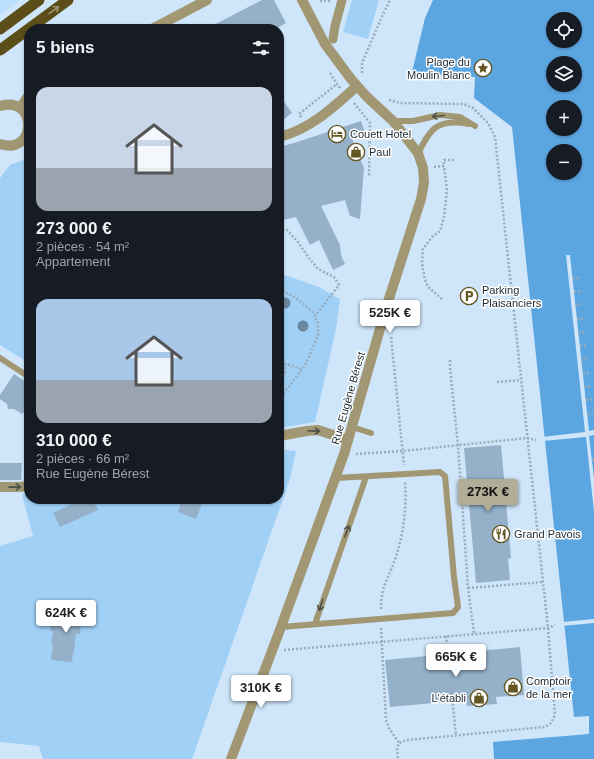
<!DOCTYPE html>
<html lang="fr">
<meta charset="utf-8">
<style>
body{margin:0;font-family:Arial,sans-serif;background:#20242c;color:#f1f3f6;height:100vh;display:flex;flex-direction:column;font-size:15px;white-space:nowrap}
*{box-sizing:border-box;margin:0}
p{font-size:13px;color:#9ea1a6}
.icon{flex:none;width:22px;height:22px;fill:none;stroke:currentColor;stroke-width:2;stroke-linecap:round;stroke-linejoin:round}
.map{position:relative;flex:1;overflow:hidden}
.sheet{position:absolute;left:24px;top:24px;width:260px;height:480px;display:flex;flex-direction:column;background:#171b24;border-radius:16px;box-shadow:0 1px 3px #0004}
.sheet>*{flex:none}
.buttons{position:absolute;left:546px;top:12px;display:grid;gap:8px}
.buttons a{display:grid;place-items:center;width:36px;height:36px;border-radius:50%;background:#171b24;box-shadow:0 1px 3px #0004;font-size:20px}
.price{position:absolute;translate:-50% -34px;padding:0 9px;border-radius:4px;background:#fff;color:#222;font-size:13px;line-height:26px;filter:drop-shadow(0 1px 2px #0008)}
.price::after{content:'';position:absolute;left:50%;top:24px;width:12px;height:9px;margin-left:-6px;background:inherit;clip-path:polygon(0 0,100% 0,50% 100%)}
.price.active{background:#b2ad97;color:#111}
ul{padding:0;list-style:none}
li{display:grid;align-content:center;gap:8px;height:212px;padding:0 12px}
li span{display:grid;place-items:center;height:124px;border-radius:12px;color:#555}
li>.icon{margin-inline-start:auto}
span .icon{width:72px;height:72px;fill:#fffc;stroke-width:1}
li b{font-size:17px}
h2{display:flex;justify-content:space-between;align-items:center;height:48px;padding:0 12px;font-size:17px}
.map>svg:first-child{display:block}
</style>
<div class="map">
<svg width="594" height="759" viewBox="0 0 594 759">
<rect width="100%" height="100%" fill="#cfe6fa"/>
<path fill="#bbdefd" d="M0,0H20L0,15Z"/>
<path fill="#a1d0f7" d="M352,0H379L368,39L343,32Z
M29,156V363L0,345V178L10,165L26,159Z
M282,274L319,287L340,299L336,329L315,422L279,428V275Z
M279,449L296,451L290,479L192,759H43L39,746L0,742V546L33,536L22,495L29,493V499H279Z"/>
<path fill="#5ba5e1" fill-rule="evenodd" d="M433,0H594V759H494L493,742L589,734V716L574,717L512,127L474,98L475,77L412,72L425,18ZM553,19H575V41H553ZM553,63H575V85H553ZM553,107H575V129H553ZM553,151H575V173H553Z"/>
<path fill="#cfe6fa" d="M566,255H570L589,431L594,430V435L589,436L594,478V512L586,437L543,441L542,437L585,432Z
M594,619V623L562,626V622Z"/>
<path fill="#95b1ca" d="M262,0H274L286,23L276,29H206Z
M279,94L292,113L279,123Z
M361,121L365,132L351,136L364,168L360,219L350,216L345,200L321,206L340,245L341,255L345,264L333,270L319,240L310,245L296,217L279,221V147L294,143Z
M14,374L29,384V408L22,414L14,409H8L7,404L0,399V395Z
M501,445L511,558L508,559L510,580L476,583L464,448Z
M0,463H22L21,480H0Z
M82,499H93L98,510L60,527L53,513Z
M182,499H204L196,519L178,512Z
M70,604L78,609L87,610L86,621L81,623L80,634H76L74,652H73L72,662L51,660L53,645L51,644L53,631H50L51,617L66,619Z
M520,647L524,695L496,697L497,704L467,706L466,700L390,707L385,660Z"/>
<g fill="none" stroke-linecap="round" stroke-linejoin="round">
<path stroke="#98acbc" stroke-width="2.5" stroke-dasharray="2 2" stroke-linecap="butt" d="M321,0V1H329L331,0
M330,73L337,84L340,88
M362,73V63L384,12L390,0
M389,100L400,103L464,104L473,108L488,123L495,137L548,628L555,715L551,723L545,727L407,740L399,743L397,749L398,759
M354,103L370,123L369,177
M301,117L299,114L337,84
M434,167L444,166V160H454
M279,231L282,229L287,230L298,242L308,257L318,269L334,277L339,285L315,316
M573,278L580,277
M279,289L282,290L299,300L314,313L318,324V335L305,366L279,399
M574,291H582
M442,299L428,287L425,280L422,263L423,249L432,237L440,231L444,217L447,190L444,166
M575,305L583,304
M577,319L585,318
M578,333L586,332
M391,337L404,465
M580,346L587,345
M450,360V368L458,445L468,588L474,634
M581,360L589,359
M285,373H281V364H287L302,369
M583,373H590
M497,382L521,380
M584,387L592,386
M586,400L593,399
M587,414L594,413
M356,454L403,451L527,438L536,440
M592,460H594
M593,473H594
M468,588L543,582
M381,609C381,600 382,591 386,582C388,576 391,571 393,565C403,539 407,510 405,482
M381,628L386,720L389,728L399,743
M446,636L456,735
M284,650L548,628L555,625"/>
<path stroke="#a29773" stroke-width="6" d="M393,121H413L440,115L460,117L475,126
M418,153C423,145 427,134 435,128C444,121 458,122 469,124
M0,358L29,377
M352,427L371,433
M315,624L366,477
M281,627L453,613L458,607L454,577L445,476L440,472L336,478"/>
<path stroke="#a29773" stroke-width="9" d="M333,39L335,26L342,0"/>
<path stroke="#a29773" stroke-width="10" d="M152,29L207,0
M0,106C38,95 37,156 0,144
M20,108L29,95
M279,137C309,130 334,107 357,86
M279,436L307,431L318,430L348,440
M0,487H18L29,486"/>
<path stroke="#a29773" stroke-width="10" d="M231,759L281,627L344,454L386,308L421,199L424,183L423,168L418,153L393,121L367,97L351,79L325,44L302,0"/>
<path stroke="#5c4e18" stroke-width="11" d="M0,29L39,0
M0,50L68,0"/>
<path stroke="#98acbc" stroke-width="2.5" stroke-dasharray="2 2" stroke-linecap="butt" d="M285,363V373"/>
</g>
<g fill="#6b879e">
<circle cx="285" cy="303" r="5.5"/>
<circle cx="303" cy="326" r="5.5"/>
</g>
<defs><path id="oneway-shaft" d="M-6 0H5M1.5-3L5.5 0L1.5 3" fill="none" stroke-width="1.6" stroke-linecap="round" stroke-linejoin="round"/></defs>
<use stroke="#9d9574" href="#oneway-shaft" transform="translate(54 10) rotate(-36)"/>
<g stroke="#4c5049">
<use href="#oneway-shaft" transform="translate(438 116) rotate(175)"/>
<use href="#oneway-shaft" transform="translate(314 431) rotate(2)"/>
<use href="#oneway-shaft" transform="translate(15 487) rotate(-1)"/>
<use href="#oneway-shaft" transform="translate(347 531) rotate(-70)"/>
<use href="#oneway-shaft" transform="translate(321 605) rotate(108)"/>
</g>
<defs>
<symbol id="sight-ring" viewBox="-11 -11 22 22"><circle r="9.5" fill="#fff" stroke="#645723" stroke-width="1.5"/><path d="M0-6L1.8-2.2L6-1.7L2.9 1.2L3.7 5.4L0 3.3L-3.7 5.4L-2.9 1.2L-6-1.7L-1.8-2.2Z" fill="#645723"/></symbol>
<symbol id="hotel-ring" viewBox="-11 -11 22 22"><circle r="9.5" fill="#fff" stroke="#645723" stroke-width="1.5"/><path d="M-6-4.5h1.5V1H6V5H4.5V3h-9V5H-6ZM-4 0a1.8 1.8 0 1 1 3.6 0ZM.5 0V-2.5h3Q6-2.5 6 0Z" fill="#645723"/></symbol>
<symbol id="shop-ring" viewBox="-11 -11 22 22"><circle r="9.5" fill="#fff" stroke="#645723" stroke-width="1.5"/><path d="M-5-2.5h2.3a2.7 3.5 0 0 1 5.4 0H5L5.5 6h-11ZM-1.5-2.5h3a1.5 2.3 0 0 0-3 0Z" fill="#645723"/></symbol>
<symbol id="parking-ring" viewBox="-11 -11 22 22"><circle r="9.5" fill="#fff" stroke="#645723" stroke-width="1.5"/><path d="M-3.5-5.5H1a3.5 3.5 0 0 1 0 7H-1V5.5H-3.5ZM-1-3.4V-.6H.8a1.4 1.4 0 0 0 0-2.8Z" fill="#645723"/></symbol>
<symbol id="restaurant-ring" viewBox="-11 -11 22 22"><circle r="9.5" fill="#fff" stroke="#645723" stroke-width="1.5"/><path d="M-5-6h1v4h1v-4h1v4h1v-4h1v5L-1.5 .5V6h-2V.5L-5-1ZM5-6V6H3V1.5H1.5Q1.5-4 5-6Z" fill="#645723"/></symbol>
</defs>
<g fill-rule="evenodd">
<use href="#sight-ring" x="473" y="58" width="20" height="20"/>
<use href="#hotel-ring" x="327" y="124" width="20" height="20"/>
<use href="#shop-ring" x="346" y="142" width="20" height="20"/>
<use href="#parking-ring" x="459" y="286" width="20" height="20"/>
<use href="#restaurant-ring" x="491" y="524" width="20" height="20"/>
<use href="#shop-ring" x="503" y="677" width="20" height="20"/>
<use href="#shop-ring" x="469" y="688" width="20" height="20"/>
</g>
<g text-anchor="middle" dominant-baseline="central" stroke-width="3" stroke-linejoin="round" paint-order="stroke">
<g font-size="11" fill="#1e2a33" stroke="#fff" text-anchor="start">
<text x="470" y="62" text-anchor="end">Plage du<tspan x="470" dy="13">Moulin Blanc</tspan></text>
<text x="350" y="134">Couett Hotel</text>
<text x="369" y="152">Paul</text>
<text x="482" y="290">Parking<tspan x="482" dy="13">Plaisanciers</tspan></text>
<text x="514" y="534">Grand Pavois</text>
<text x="526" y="681">Comptoir<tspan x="526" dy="13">de la mer</tspan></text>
<text x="466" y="698" text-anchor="end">L'établi</text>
</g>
<g font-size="11" fill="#1e2a33" stroke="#fff">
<text transform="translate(348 398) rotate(-74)">Rue Eugène Bérest</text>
</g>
</g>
</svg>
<div class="buttons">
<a><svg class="icon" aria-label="locate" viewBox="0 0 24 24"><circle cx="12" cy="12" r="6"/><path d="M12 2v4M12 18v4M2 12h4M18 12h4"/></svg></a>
<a><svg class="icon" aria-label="layers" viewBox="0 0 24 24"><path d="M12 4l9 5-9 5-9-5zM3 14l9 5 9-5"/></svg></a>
<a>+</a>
<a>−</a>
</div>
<b class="price" style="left:390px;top:334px">525K €</b>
<b class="price active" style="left:488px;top:513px">273K €</b>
<b class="price" style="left:66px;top:634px">624K €</b>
<b class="price" style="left:456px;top:678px">665K €</b>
<b class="price" style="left:261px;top:709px">310K €</b>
<section class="sheet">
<h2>5 biens<svg class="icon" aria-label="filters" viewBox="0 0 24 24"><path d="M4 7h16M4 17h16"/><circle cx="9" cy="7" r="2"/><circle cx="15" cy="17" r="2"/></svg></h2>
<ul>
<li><span style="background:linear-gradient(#c9d6e8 65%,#9aa5b1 0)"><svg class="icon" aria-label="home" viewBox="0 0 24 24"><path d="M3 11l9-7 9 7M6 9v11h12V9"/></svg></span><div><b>273 000 €</b><p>2 pièces · 54 m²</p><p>Appartement</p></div></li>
<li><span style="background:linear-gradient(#a9c7e8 65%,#9aa5b1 0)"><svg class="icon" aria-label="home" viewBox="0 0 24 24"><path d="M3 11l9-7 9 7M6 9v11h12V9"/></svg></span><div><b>310 000 €</b><p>2 pièces · 66 m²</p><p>Rue Eugène Bérest</p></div></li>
</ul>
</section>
</div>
